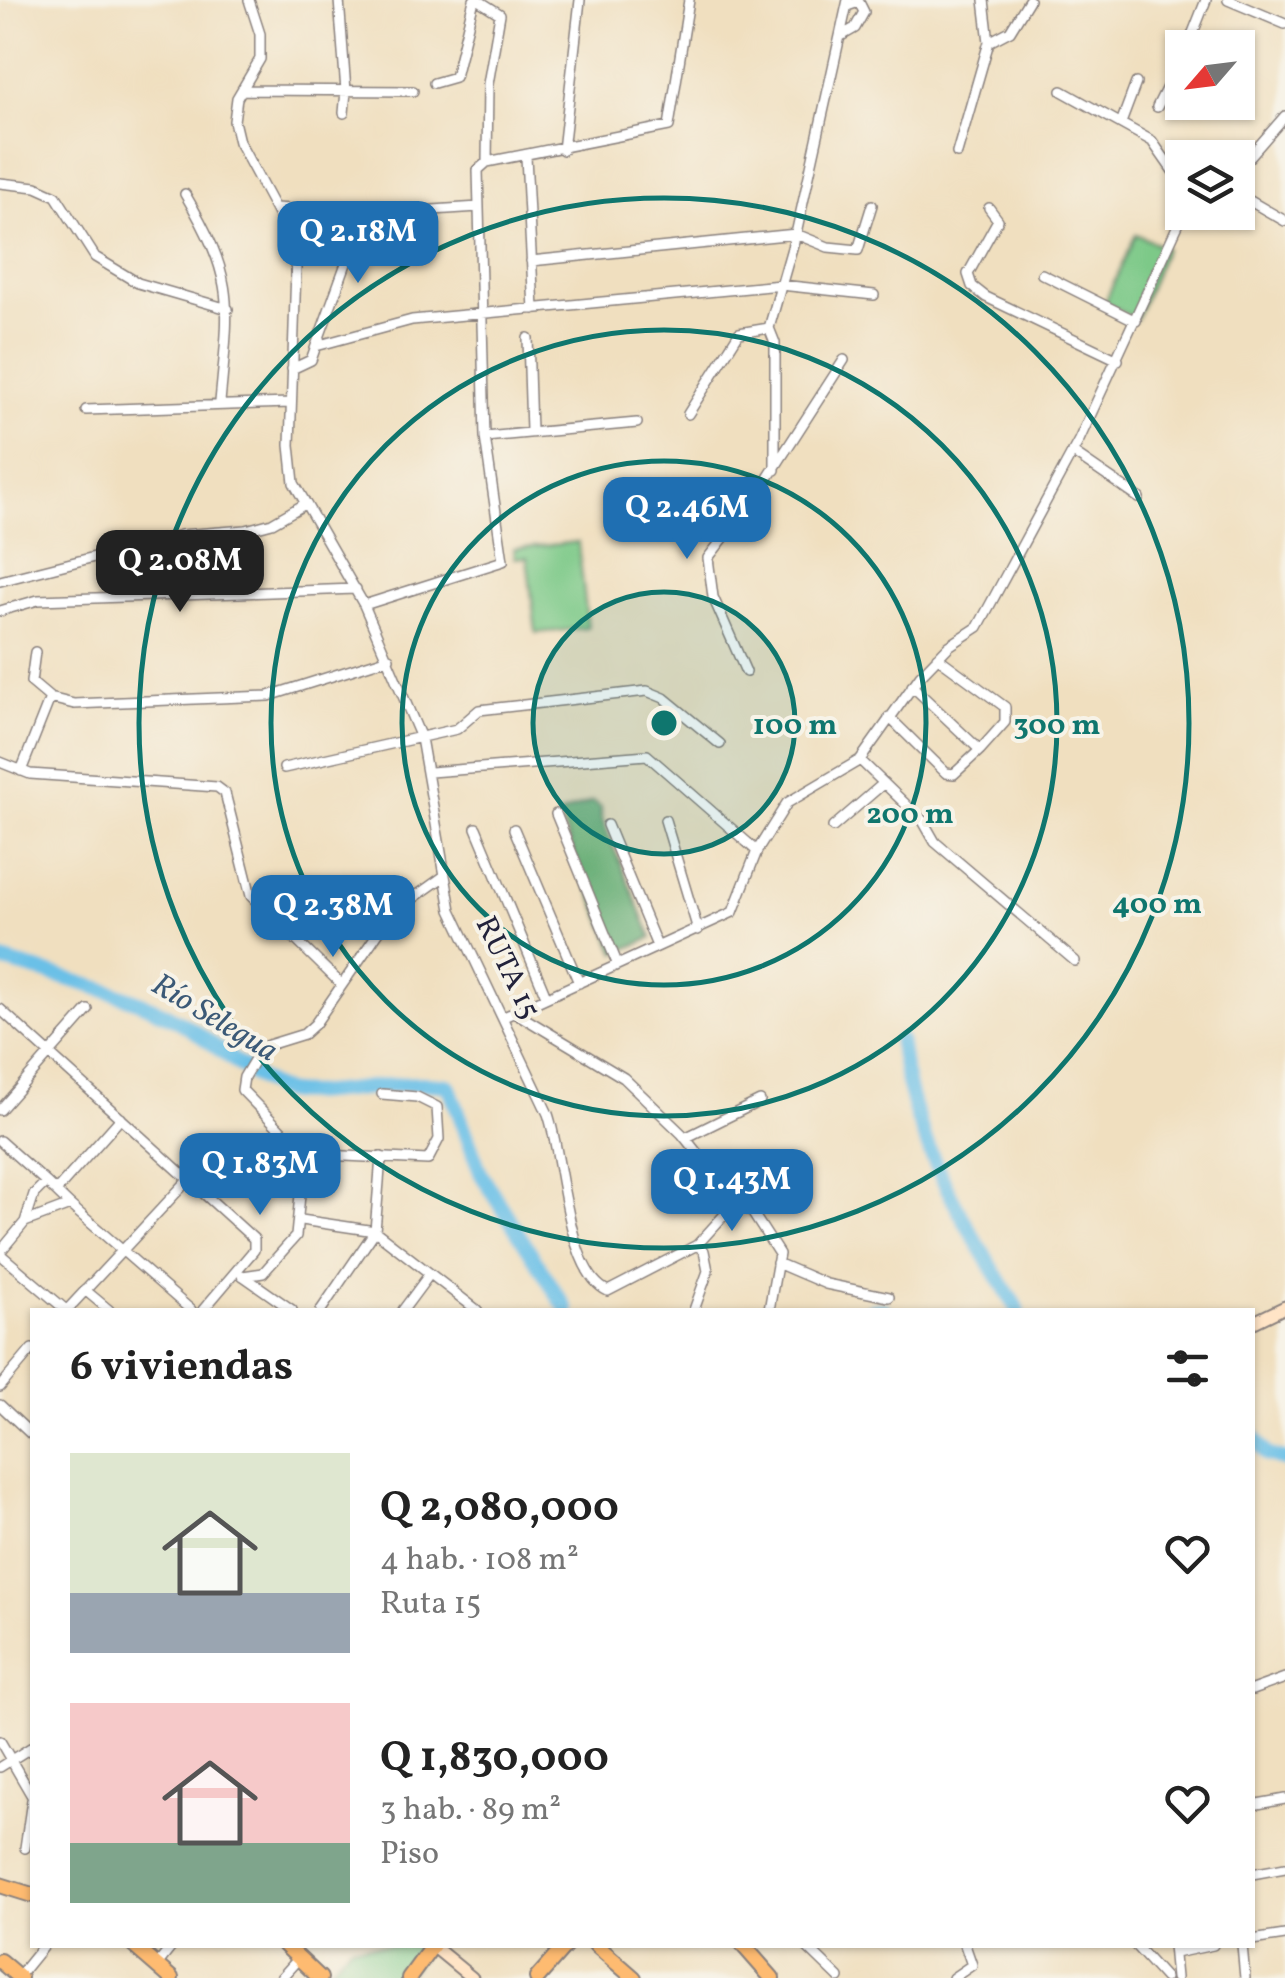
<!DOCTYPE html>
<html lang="es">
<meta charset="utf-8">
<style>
body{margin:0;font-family:Vollkorn,serif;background:#f6f6f6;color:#222;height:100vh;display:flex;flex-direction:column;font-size:38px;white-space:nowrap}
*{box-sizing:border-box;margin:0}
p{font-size:32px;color:#767676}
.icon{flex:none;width:55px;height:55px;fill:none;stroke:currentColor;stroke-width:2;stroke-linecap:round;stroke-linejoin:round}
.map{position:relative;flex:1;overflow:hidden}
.sheet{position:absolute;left:30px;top:1308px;width:1225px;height:640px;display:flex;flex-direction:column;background:#fff;border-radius:0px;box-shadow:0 2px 8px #0004}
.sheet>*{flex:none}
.needle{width:65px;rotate:242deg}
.controls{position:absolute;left:1165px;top:30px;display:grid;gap:20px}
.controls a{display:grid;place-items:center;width:90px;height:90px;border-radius:0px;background:#fff;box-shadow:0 2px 8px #0004;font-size:50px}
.price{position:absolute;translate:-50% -85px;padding:0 22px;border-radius:20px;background:#1f6fb2;color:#fff;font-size:32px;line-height:65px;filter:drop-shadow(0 2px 5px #0008)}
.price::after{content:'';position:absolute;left:50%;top:60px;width:30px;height:22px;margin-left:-15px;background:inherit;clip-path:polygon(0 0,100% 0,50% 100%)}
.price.current{background:#222;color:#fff}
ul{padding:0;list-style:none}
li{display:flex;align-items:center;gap:30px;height:250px;padding:0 40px}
li span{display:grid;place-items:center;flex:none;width:280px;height:200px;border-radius:0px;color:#555}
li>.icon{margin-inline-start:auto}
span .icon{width:120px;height:120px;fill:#fffc;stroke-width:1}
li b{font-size:42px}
h2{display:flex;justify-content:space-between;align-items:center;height:120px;padding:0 40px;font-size:42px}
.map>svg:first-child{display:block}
</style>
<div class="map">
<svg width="1285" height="1978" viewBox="0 0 1285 1978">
<rect width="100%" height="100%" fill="#f7f3e8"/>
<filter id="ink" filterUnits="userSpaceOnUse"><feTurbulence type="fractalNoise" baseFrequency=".01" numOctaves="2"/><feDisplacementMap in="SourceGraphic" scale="20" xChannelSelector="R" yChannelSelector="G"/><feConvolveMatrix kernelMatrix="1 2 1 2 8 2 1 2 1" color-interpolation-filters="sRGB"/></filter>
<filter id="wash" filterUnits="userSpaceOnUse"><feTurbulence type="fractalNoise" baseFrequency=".0048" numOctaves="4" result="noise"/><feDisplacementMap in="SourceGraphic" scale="40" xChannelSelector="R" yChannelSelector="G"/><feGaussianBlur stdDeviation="2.25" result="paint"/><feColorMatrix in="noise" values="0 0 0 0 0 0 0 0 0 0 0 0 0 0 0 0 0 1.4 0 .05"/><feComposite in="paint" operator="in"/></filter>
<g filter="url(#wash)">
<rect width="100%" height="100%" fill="#f0dfbf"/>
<path fill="#7dc988" stroke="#507662" stroke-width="2.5" d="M1136,234L1165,248L1136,320L1105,302Z
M578,542L588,628L536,633L527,557L515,558L514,549Z
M351,1945H430L405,1978H327L324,1975Z"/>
<path fill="#66ad74" stroke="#446858" stroke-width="2.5" d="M593,801L601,807V817L652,938L616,953L558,815Z"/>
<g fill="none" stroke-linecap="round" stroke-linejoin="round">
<path stroke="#6ac0e7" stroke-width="15" d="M0,960C60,978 126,991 180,1022C213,1041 242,1071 275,1088C309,1105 399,1075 449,1086L481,1174L567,1310
M900,1041C912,1144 966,1224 1018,1310
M872,1310H884
M1252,1435L1267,1455L1285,1460"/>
</g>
</g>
<g filter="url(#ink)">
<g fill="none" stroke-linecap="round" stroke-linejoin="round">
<defs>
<path id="street" d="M249,0L260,34V59L237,98L234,121L239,142L281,220L296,269L290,445L294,483L364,605L421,738L451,910L548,1114C563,1156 566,1273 608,1291L697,1245L704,1251L708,1271L694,1310
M339,0L346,91L344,113
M478,0L500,14L488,84L487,162
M1228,0L1285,24
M841,36L855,28L864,12L859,2L847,6
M989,42L1010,31L1029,0
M1187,48L1206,0
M1238,72L1242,79L1238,85
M434,83L455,77L474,0
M242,90L413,91
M1062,91L1152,141L1182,184
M1157,107L1182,57
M1121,123L1136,83
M563,150L580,0
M957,153L989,42L984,0
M526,157L534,309
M1238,170L1285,116
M0,183L36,187L56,196L95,257L138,283L228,309
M185,194C237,282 229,304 220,402
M1238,194L1285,221
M275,208L371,214L479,207
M989,208L998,220L968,274L972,286L986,297L1118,360
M531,261L796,234L828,247L858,250L872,205
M1042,274L1136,321
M528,338L531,431
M316,346L348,258L371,214
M292,369L311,360L316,346L412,320L781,285L874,295
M86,410L290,403
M688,414L739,333L769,328
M485,437L637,423
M1072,452L1139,498
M775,470V343L769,328L796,234L848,0
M0,581L181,535L246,530L272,523L305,504
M364,605L503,561L485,437L478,170L487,162L669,126L689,0
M0,611L38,600L356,589
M35,652L31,682L50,698L74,704L269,696L389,658
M746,672L713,597L708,558L757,495L844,360
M912,686L980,750L1005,722V707L937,657
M889,717L946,773L954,774L980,750
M860,760L923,821L935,842L1075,961
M0,762L30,774L217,787L225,793L251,896L340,983
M284,768L457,729L479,710L647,691L664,698L720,744
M21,771L50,698
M430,772L647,755L757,851
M556,814L617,963
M665,820L698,930
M607,825L657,946
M833,827L884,783
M476,828L546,996
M514,829L579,983
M0,1009L254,1239V1250L203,1310
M516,1013L624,1078L682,1134L736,1202L752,1212L779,1254L769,1310
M504,1017L733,912L757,851L787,803L860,760L920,676L949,646L978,627L1079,440L1184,212
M382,1094L417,1097L437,1107L439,1139L428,1160L304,1154L242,1090L244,1077L262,1047L304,1034L315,1024L391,914L443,877
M0,1110L88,1010
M685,1138L760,1101
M0,1141L46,1182
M57,1190L121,1118
M70,1205L191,1310
M301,1220L375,1231L477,1310
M697,1245L736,1202
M0,1252L25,1222L34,1194L46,1182L70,1205L25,1222
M0,1254L66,1310
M777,1263L826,1284L889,1297
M242,1275L292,1310
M243,1276L263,1273L296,1236L304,1154
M85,1290L109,1310
M67,1310L189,1179
M321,1310L375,1231L381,1157
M403,1310L429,1275
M0,1387L32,1349
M0,1405L32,1435
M1252,1690L1285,1678
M0,1741L32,1796
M0,1767L32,1747
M1252,1805L1285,1799
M25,1848L32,1800
M1252,1874L1285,1868
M1252,1940L1285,1935
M805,1945L839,1978
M1135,1945L1165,1978
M1173,1945L1176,1978
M1242,1945L1245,1978
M1175,1953L1213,1945
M157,1965L173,1945
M18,1977L44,1945
M281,1978L299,1958
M953,1978L972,1965L965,1945"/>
<path id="secondary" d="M1252,1323L1285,1307
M433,1946L472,1978"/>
<path id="primary" d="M0,1885L32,1895
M133,1945L171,1978
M285,1945L320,1978
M596,1945L634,1978
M743,1945L772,1978
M0,1961L20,1978
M409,1978L433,1945
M537,1978L566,1945"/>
</defs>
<use href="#street" stroke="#89807d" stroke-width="12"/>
<use href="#secondary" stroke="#89807d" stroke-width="15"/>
<use href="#primary" stroke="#89807d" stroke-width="18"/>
<use href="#street" stroke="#fff" stroke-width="9"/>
<use href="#secondary" stroke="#ffe4c6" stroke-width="11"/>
<use href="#primary" stroke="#febb71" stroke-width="14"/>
</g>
</g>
<circle cx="664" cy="723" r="131" fill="#0f766e" fill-opacity=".12"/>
<g fill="none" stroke="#0f766e" stroke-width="5">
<circle cx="664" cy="723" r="131"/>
<circle cx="664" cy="723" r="262"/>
<circle cx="664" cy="723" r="393"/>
<circle cx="664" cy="723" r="525"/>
</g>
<g text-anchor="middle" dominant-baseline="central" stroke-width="8" stroke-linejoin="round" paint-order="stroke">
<g font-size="30" fill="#22223b" stroke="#f7f3e8">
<text transform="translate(507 968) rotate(64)">RUTA 15</text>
</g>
<g font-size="32" font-style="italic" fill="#3b5977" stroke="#f7f3e8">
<text transform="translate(214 1019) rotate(31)">Río Selegua</text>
</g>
</g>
<circle cx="664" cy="723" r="15" fill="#0f766e" stroke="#f7f3e8" stroke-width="5"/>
<g font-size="30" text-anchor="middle" font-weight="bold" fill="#0f766e" stroke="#f7f3e8" stroke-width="8" stroke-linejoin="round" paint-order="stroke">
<text x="795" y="734">100 m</text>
<text x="1057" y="734">300 m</text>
<text x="910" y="823">200 m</text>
<text x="1157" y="913">400 m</text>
</g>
</svg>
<div class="controls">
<a><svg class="needle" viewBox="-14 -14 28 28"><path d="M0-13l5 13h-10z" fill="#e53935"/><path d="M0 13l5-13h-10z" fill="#767676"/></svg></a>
<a><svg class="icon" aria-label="layers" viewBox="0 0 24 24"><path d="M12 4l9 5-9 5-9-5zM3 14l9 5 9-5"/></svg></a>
</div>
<b class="price" style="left:358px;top:286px">Q 2.18M</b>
<b class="price" style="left:687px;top:562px">Q 2.46M</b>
<b class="price current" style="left:180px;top:615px">Q 2.08M</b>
<b class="price" style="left:333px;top:960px">Q 2.38M</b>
<b class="price" style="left:260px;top:1218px">Q 1.83M</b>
<b class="price" style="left:732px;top:1234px">Q 1.43M</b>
<section class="sheet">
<h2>6 viviendas<svg class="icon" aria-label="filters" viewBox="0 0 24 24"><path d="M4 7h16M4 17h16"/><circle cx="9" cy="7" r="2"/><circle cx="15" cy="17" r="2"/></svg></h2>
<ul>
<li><span style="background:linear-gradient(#dfe7d0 70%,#9aa5b1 0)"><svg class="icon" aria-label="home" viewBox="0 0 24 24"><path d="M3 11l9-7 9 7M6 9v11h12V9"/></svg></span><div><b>Q 2,080,000</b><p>4 hab. · 108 m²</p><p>Ruta 15</p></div><svg class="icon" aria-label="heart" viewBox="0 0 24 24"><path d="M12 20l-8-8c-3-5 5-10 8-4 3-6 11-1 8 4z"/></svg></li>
<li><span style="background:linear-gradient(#f6c9c9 70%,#7fa58c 0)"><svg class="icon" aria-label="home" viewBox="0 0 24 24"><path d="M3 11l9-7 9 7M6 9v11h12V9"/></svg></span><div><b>Q 1,830,000</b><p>3 hab. · 89 m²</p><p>Piso</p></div><svg class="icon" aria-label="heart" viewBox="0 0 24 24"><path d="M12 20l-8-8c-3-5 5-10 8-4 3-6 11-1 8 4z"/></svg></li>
</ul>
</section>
</div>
